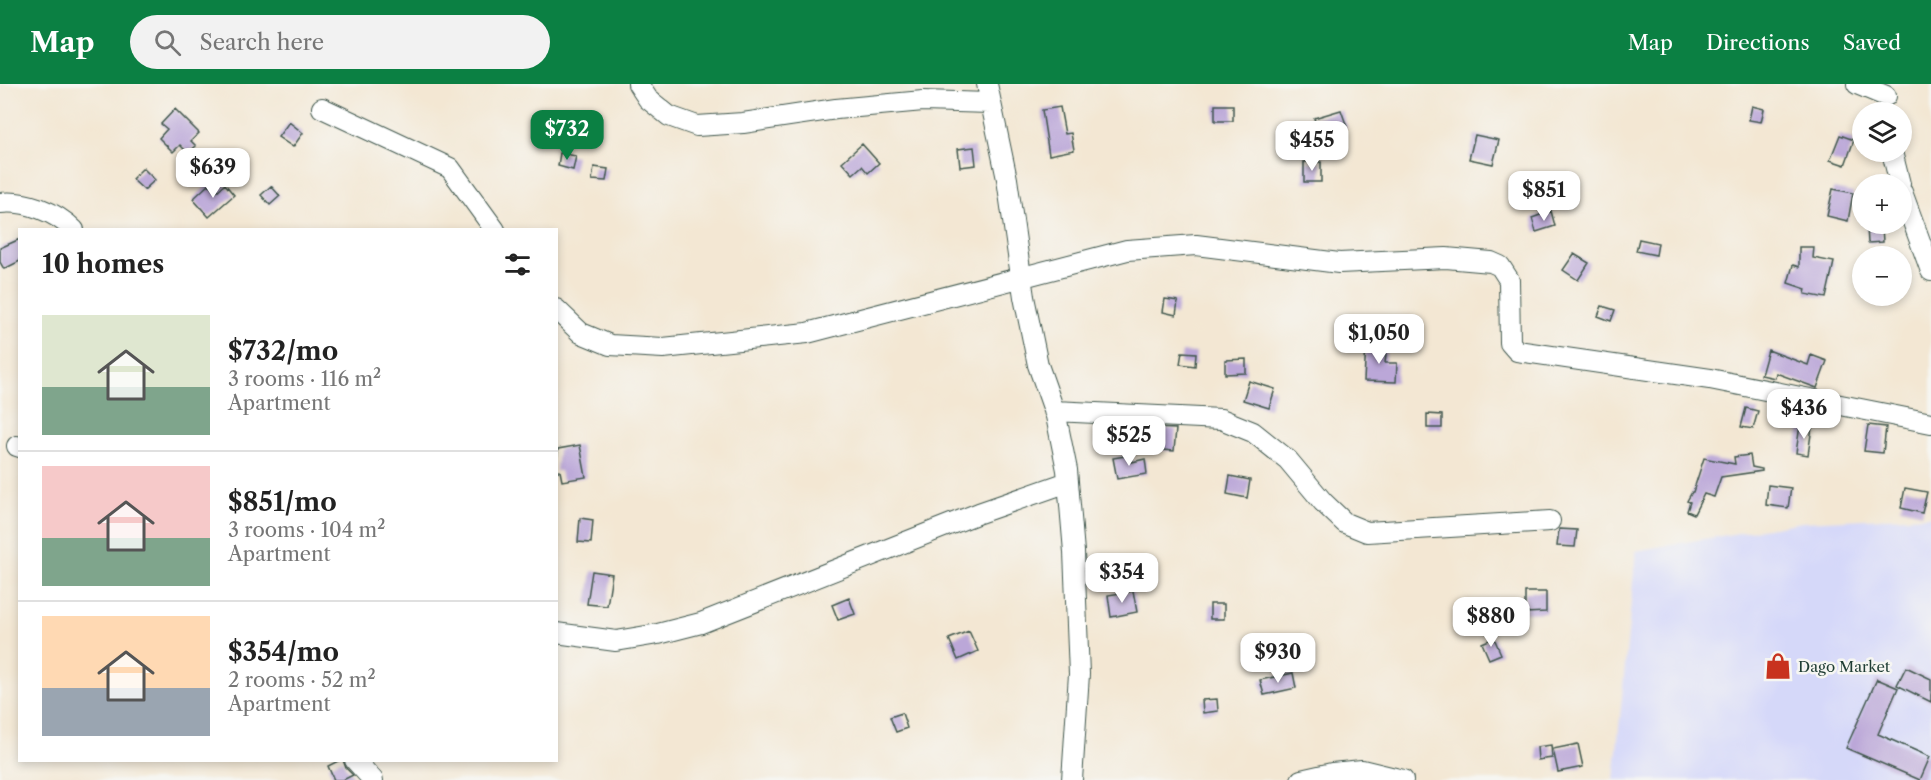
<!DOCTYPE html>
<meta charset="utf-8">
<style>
body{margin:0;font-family:"Libre Caslon Text",serif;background:#f2f2f2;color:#222;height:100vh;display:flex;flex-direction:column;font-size:22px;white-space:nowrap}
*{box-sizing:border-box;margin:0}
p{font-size:20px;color:#767676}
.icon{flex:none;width:33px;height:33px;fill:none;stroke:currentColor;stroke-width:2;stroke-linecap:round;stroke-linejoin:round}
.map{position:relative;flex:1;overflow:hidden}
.side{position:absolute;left:18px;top:144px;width:540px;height:534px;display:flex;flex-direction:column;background:#fff;border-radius:0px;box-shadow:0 3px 9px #0003}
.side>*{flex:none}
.fabs{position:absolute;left:1852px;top:18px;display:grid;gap:12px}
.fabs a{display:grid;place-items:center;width:60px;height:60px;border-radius:50%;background:#fff;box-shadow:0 3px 9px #0003;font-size:30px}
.price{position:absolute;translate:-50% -51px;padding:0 14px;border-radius:12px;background:#fff;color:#222;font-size:20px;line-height:39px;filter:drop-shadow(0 2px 3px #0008)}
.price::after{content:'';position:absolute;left:50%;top:36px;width:18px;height:14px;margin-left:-9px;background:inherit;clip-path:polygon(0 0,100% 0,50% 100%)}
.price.active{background:#0b8043;color:#fff}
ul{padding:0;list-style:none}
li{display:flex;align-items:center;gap:18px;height:150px;padding:0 24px}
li+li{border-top:2px solid #e0e0e0}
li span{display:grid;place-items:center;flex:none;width:168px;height:120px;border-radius:0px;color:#555}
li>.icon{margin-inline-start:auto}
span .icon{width:72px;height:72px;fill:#fffc;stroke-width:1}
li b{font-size:26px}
h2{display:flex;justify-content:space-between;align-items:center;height:72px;padding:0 24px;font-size:26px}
header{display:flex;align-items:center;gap:36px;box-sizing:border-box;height:84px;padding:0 30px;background:#0b8043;color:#fff}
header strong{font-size:28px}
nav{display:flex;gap:33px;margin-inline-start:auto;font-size:21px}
.search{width:420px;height:54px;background:#f2f2f2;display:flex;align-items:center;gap:15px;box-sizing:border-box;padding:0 21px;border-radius:33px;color:#767676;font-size:22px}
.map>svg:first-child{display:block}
</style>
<header>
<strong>Map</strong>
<div class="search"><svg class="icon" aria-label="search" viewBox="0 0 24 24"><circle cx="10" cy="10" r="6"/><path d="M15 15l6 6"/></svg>Search here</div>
<nav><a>Map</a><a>Directions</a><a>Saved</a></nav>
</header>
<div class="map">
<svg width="1931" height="696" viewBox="0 0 1931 696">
<rect width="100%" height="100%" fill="#f6f6f2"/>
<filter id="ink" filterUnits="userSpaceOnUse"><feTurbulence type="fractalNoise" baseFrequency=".0167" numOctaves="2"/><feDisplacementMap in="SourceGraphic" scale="12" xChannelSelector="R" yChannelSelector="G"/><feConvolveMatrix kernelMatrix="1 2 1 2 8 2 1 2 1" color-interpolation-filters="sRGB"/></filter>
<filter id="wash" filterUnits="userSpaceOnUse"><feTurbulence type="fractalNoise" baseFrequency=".008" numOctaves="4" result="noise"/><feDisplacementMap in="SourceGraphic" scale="24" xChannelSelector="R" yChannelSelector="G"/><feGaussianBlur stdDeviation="1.35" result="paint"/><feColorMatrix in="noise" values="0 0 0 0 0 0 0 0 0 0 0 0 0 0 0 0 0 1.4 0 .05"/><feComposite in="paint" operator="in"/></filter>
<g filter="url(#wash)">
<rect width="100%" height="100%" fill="#f3e7d3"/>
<path fill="#d5d8f9" d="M1931,432V696H1614L1636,467L1802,438Z"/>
<g id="blocks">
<path fill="#bba7d8" d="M1215,21H1233V37H1215Z
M1752,22L1764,25L1761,38L1749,36Z
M1060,23L1065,50L1071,49L1074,66L1049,71L1042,26Z
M175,25L199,49L191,57L196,62L188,69L180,61L173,68L159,54L167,45L161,40Z
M1341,26L1347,43L1319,52L1314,34Z
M289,38L303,49L293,63L278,53Z
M1475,51L1499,56L1493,80L1469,75Z
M1840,51L1854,56L1845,81L1830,76Z
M862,60L879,79L868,89L862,82L853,90L842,78Z
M974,63L976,81L960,83L958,65Z
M560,69L576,72L573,86L558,82Z
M1304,78H1321V98H1304Z
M594,83L608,85L606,97L592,96Z
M143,84L155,96L144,106L132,95Z
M209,100L216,108L225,100L234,111L209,133L193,115Z
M271,102L280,112L270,121L261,111Z
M1833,105L1853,109L1848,137L1827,132Z
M1551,127L1555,142L1536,148L1532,134Z
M1867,143H1882L1883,158L1868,159Z
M20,155V177L4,185L0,178V164Z
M1639,155L1658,159L1656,171L1636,167Z
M1799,163H1814L1813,174L1834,178L1826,214L1805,210L1806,205L1788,199L1793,181L1799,183Z
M1574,170L1589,179L1578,196L1563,186Z
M1165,215L1178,217L1176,231L1163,228Z
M1602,222L1615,226L1611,237L1598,232Z
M1366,260L1387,261L1385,279H1397L1396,298L1364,297Z
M1768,266L1808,281L1811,271L1827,277L1817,304L1776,289L1775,294L1761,291Z
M1182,268L1196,269L1195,282L1180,280Z
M1246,275V289L1225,290V276Z
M1249,297L1275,305L1269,324L1243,316Z
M1746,324L1758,327L1753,345L1741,343Z
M1427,330L1442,331V344H1427Z
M1800,341L1812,343L1808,371L1796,369Z
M1868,341L1886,343L1883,369L1864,367Z
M1153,344L1176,345L1174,367L1151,365Z
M580,361L586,393L562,397L560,387H556L558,365Z
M1131,371L1132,378L1145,375L1147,390L1117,395L1113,374Z
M1750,371L1752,383L1762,385V387L1721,393L1714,413L1704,410L1694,430L1687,427L1690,418L1687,417L1692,408H1693L1704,374L1735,380L1734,373Z
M1230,392L1250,396L1247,414L1227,410Z
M1768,401L1791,404L1788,424L1766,421Z
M1905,404L1927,408L1922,429L1901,424Z
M580,434L593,436L591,459L578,458Z
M1559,445L1577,446L1575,463L1557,462Z
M592,487L612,490L607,522L587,520Z
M1133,507L1137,528L1111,533L1108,511Z
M1525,508H1546V528L1525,529Z
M849,514L855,530L838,536L832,521Z
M1210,520H1224V535H1210Z
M969,547L978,567L958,576L949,555Z
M1494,554L1501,570L1489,575L1482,559Z
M1906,583L1931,595V618L1897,601Z
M1293,589L1296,604L1264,611L1260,596Z
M1877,595L1898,604L1878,650L1930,673L1920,696L1846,664Z
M1217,615L1218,627L1203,629L1202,616Z
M902,629L907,644L896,648L890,633Z
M1578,660L1583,683L1558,688L1553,665Z
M1551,661L1552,674L1538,676L1537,663Z
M340,676H343L346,684L353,691L343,696H334L328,682Z"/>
</g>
</g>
<g filter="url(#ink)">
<use href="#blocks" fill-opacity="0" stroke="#3f564c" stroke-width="1.5"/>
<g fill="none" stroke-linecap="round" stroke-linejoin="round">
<defs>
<path id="minor" d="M638,0L648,15L669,32L697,42L743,39L836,25L923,17L990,19
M987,0L1007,95L1024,213L1038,281L1056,332L1067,386L1074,468L1079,590L1072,696
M1857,0L1886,12
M322,24L450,84L495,146
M1892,68L1900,100
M1902,108L1931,187
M0,119C26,116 56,128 74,146
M556,225L581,249L610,261L663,264L807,249L1127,166L1196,161L1339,179L1446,174L1491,178L1500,182L1509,196L1510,259L1517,267L1710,295L1931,339
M1054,327L1221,335L1253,348L1288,376L1323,418L1345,439L1367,448L1550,437
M17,362L20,363
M556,549L616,557L658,550L701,539L979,429L1068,398
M355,676L373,696
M1301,696L1332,689L1362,686L1403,696"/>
</defs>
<use href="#minor" stroke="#3f564c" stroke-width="22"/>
<use href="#minor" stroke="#fff" stroke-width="20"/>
</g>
</g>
<defs>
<symbol id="shop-bare" viewBox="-9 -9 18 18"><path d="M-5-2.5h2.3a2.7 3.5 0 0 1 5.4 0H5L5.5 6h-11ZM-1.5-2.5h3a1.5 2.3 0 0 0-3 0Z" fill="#c8321e" stroke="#f6f6f2" stroke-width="2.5" paint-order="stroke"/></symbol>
</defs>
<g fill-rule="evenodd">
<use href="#shop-bare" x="1759" y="563" width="38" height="38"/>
</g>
<g text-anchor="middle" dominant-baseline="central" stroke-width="5" stroke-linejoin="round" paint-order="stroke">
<g font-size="15" fill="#1f3d34" stroke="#f6f6f2" text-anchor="start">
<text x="1798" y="582">Dago Market</text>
</g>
</g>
</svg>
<div class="fabs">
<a><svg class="icon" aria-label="layers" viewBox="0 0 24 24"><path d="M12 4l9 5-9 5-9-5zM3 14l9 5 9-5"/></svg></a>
<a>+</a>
<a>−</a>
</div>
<b class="price active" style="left:567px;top:77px">$732</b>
<b class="price" style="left:1312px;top:88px">$455</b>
<b class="price" style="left:213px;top:115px">$639</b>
<b class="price" style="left:1544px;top:138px">$851</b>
<b class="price" style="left:1379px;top:281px">$1,050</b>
<b class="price" style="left:1804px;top:356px">$436</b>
<b class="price" style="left:1129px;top:383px">$525</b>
<b class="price" style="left:1122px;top:520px">$354</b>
<b class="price" style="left:1491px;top:564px">$880</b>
<b class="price" style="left:1278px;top:600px">$930</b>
<section class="side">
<h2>10 homes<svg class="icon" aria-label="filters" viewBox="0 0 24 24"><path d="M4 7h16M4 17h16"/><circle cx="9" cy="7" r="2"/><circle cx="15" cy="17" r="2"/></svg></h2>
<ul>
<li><span style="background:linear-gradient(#dfe7d0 60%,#7fa58c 0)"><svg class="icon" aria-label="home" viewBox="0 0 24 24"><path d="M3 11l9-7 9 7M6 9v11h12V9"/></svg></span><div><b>$732/mo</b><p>3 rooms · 116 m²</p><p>Apartment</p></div></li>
<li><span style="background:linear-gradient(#f6c9c9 60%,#7fa58c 0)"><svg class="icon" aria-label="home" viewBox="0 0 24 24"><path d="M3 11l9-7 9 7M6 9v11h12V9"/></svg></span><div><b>$851/mo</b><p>3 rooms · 104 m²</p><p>Apartment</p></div></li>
<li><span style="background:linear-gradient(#ffd9b3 60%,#9aa5b1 0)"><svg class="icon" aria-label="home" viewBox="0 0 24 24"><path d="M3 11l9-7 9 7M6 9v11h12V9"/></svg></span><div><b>$354/mo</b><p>2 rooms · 52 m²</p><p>Apartment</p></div></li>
</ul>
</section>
</div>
